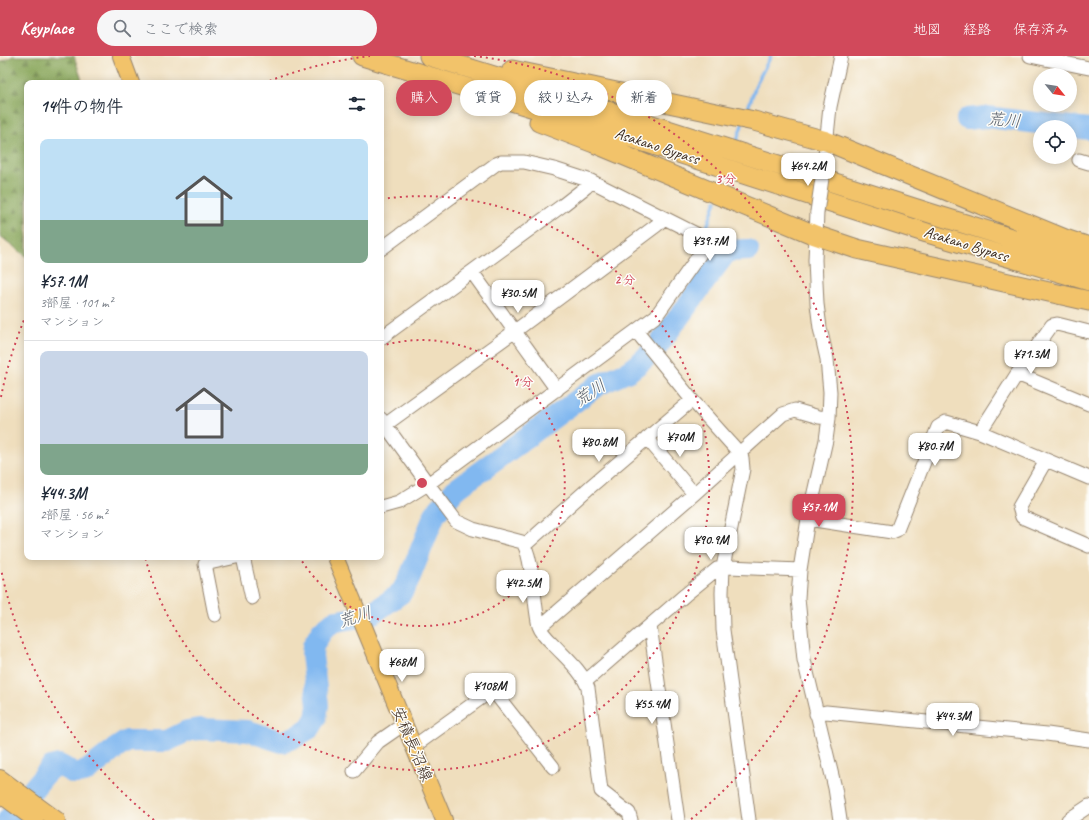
<!DOCTYPE html>
<html lang="ja">
<meta charset="utf-8">
<style>
body{margin:0;font-family:Caveat,"Klee One",sans-serif;background:#f6f6f7;color:#1f2937;height:100vh;display:flex;flex-direction:column;font-size:15px;white-space:nowrap}
*{box-sizing:border-box;margin:0}
p{font-size:13px;color:#747a83}
.icon{flex:none;width:22px;height:22px;fill:none;stroke:currentColor;stroke-width:2;stroke-linecap:round;stroke-linejoin:round}
.map{position:relative;flex:1;overflow:hidden}
.details{position:absolute;left:24px;top:24px;width:360px;height:480px;display:flex;flex-direction:column;background:#fff;border-radius:8px;box-shadow:0 2px 10px #0003}
.details>*{flex:none}
.hud{position:absolute;left:396px;top:24px;width:380px;height:36px;display:flex;gap:8px}
.needle{width:26px;rotate:120deg}
.tools{position:absolute;left:1033px;top:12px;display:grid;gap:8px}
.tools a{display:grid;place-items:center;width:44px;height:44px;border-radius:50%;background:#fff;box-shadow:0 2px 10px #0003;font-size:20px}
.price{position:absolute;translate:-50% -34px;padding:0 9px;border-radius:8px;background:#fff;color:#222;font-size:13px;line-height:26px;filter:drop-shadow(0 1px 2px #0008)}
.price::after{content:'';position:absolute;left:50%;top:24px;width:12px;height:9px;margin-left:-6px;background:inherit;clip-path:polygon(0 0,100% 0,50% 100%)}
.price.selected{background:#d1495b;color:#fff}
ul{padding:0;list-style:none}
li{display:grid;align-content:center;gap:8px;height:212px;padding:0 16px}
li+li{border-top:1px solid #e0e1e3}
li span{display:grid;place-items:center;height:124px;border-radius:8px;color:#555}
li>.icon{margin-inline-start:auto}
span .icon{width:72px;height:72px;fill:#fffc;stroke-width:1}
li b{font-size:17px}
h2{display:flex;justify-content:space-between;align-items:center;height:48px;padding:0 16px;font-size:17px}
.pill{padding:0 14px;border-radius:18px;background:#fff;box-shadow:0 2px 10px #0003;font-size:14px;line-height:36px}
.pill.selected{background:#d1495b;color:#fff}
header{display:flex;align-items:center;gap:24px;box-sizing:border-box;height:56px;padding:0 20px;background:#d1495b;color:#fff}
header strong{font-size:19px}
nav{display:flex;gap:22px;margin-inline-start:auto;font-size:14px}
.search{width:280px;height:36px;background:#f6f6f7;display:flex;align-items:center;gap:10px;box-sizing:border-box;padding:0 14px;border-radius:22px;color:#747a83;font-size:15px}
.map>svg:first-child{display:block}
</style>
<header>
<strong>Keyplace</strong>
<div class="search"><svg class="icon" aria-label="search" viewBox="0 0 24 24"><circle cx="10" cy="10" r="6"/><path d="M15 15l6 6"/></svg>ここで検索</div>
<nav><a>地図</a><a>経路</a><a>保存済み</a></nav>
</header>
<div class="map">
<svg width="1089" height="764" viewBox="0 0 1089 764">
<defs>
<pattern id="forest-firs" width="22" height="20" patternUnits="userSpaceOnUse"><rect width="22" height="20" fill="#87a558"/><path d="M5 1l3.5 6h-7zM16 11l3.5 6h-7z" fill="#708748"/></pattern>
</defs>
<rect width="100%" height="100%" fill="#fdfcf7"/>
<filter id="ink" filterUnits="userSpaceOnUse"><feTurbulence type="fractalNoise" baseFrequency=".025" numOctaves="2"/><feDisplacementMap in="SourceGraphic" scale="8" xChannelSelector="R" yChannelSelector="G"/><feConvolveMatrix kernelMatrix="1 2 1 2 8 2 1 2 1" color-interpolation-filters="sRGB"/></filter>
<filter id="wash" filterUnits="userSpaceOnUse"><feTurbulence type="fractalNoise" baseFrequency=".012" numOctaves="4" result="noise"/><feDisplacementMap in="SourceGraphic" scale="16" xChannelSelector="R" yChannelSelector="G"/><feGaussianBlur stdDeviation="0.9" result="paint"/><feColorMatrix in="noise" values="0 0 0 0 0 0 0 0 0 0 0 0 0 0 0 0 0 1.4 0 .05"/><feComposite in="paint" operator="in"/></filter>
<g filter="url(#wash)">
<rect width="100%" height="100%" fill="#efdebd"/>
<path fill="url(#forest-firs)" stroke="#61683b" d="M13,0H74L83,27H27V201L0,180V6Z"/>
<g fill="none" stroke-linecap="round" stroke-linejoin="round">
<path stroke="#81b8f0" stroke-width="3.5" d="M746,58L757,26L771,0
M735,90L742,69
M720,133L725,118
M716,145L707,171L727,195"/>
<path stroke="#81b8f0" stroke-width="22" d="M967,63L986,61L1089,73
M8,764L51,711L59,709L74,717H79L87,715L115,693L127,685H167L187,675L200,673L248,675L282,686L297,680L310,672L316,662L318,649L312,599L313,590L322,575L333,566L337,565L366,560L373,557L401,537L409,523L435,458L455,434L598,329L629,315L642,305L657,291L727,195L748,194"/>
</g>
</g>
<g filter="url(#ink)">
<g fill="none" stroke-linecap="round" stroke-linejoin="round">
<defs>
<path id="minor" d="M1030,0L1089,12
M1079,104L1089,107
M824,109L830,51L841,0
M817,156L815,204L817,248L820,272L827,303L830,336L829,362L826,384L808,463L800,514L798,542L804,604L835,732L840,764
M381,193L496,108L501,106H524L554,113L591,125L702,181L703,183L705,191L656,260L428,428L399,446L381,451
M472,216L557,334
M636,275L692,344L735,392L742,402L743,413L723,511L722,537L723,574L749,764
M381,282L563,149L586,131L591,125
M1017,318L1089,348
M381,363L428,428L456,465L473,473L522,486C533,497 534,552 539,570C542,578 548,583 554,589C566,602 582,615 588,632L601,735L629,757L631,764
M385,369L515,275L657,169L664,162
M980,376L1017,318L1052,269L1057,268L1089,276
M647,382L694,438
M1046,404L1019,451L1022,461L1089,490
M808,463L892,476L897,474L938,371L946,366L980,376L1089,422
M525,489L590,431L692,344
M243,501L252,542
M215,559L205,508L236,501
M650,570L678,764
M540,571L694,438L783,358L795,354L819,361L829,362
M586,625L685,539L717,513L729,511L800,514
M816,658L826,656L1047,678L1089,684
M413,691L488,637L491,636L495,637L553,711
M354,715L378,686L404,668
M1068,764L1089,750"/>
<path id="major" d="M121,0L131,27
M335,501L444,764
M0,722L57,764
M0,738L35,764"/>
<path id="highway" d="M362,0L610,75L927,177L1089,225
M429,0L592,50L936,159L1089,206
M512,14L754,65L826,85L1065,183L1089,191
M539,66L594,87L815,179L857,193L1089,245"/>
</defs>
<use href="#minor" stroke="#95846e" stroke-width="15"/>
<use href="#major" stroke="#95846e" stroke-width="18"/>
<use href="#highway" stroke="#95846e" stroke-width="21"/>
<use href="#minor" stroke="#fff" stroke-width="13"/>
<use href="#major" stroke="#f2c36a" stroke-width="16"/>
<use href="#highway" stroke="#f2c36a" stroke-width="19"/>
<defs>
<path id="minor-bridge" d="M817,156L824,109"/>
</defs>
<use href="#minor-bridge" stroke="#95846e" stroke-width="15" stroke-linecap="butt"/>
<use href="#minor-bridge" stroke="#fff" stroke-width="13"/>
</g>
</g>
<g fill="none" stroke="#d1495b" stroke-width="2" stroke-dasharray="2 4">
<path d="M381 290A143 143 0 1 1 300 502"/>
<path d="M382 143A287 287 0 1 1 145 501"/>
<path d="M154 764A430 430 0 0 1 1 513M1 341A430 430 0 0 1 26 259M264 27A430 430 0 0 1 370 0M474 0A430 430 0 0 1 690 764"/>
</g>
<g text-anchor="middle" dominant-baseline="central" stroke-width="3" stroke-linejoin="round" paint-order="stroke">
<g font-size="16" fill="#3b2a1e" stroke="#fdfcf7">
<text transform="translate(657 90) rotate(18)">Asakano Bypass</text>
<text transform="translate(966 188) rotate(17)">Asakano Bypass</text>
<text transform="translate(412 688) rotate(67)">安積長沼線</text>
</g>
<g font-size="17" font-style="italic" fill="#545c68" stroke="#fdfcf7">
<text transform="translate(1004 64) rotate(5)">荒川</text>
<text transform="translate(590 337) rotate(-33)">荒川</text>
<text transform="translate(355 561) rotate(-18)">荒川</text>
</g>
</g>
<circle cx="422" cy="427" r="6" fill="#d1495b" stroke="#fdfcf7" stroke-width="2"/>
<g font-size="12" text-anchor="middle" font-weight="bold" fill="#d1495b" stroke="#fdfcf7" stroke-width="3" stroke-linejoin="round" paint-order="stroke">
<text x="726" y="127">3 分</text>
<text x="625" y="228">2 分</text>
<text x="523" y="330">1 分</text>
</g>
</svg>
<div class="tools">
<a><svg class="needle" viewBox="-14 -14 28 28"><path d="M0-13l5 13h-10z" fill="#e53935"/><path d="M0 13l5-13h-10z" fill="#747a83"/></svg></a>
<a><svg class="icon" aria-label="locate" viewBox="0 0 24 24"><circle cx="12" cy="12" r="6"/><path d="M12 2v4M12 18v4M2 12h4M18 12h4"/></svg></a>
</div>
<b class="price" style="left:808px;top:131px">¥64.2M</b>
<b class="price" style="left:710px;top:206px">¥39.7M</b>
<b class="price" style="left:518px;top:258px">¥30.5M</b>
<b class="price" style="left:1031px;top:319px">¥71.3M</b>
<b class="price" style="left:680px;top:402px">¥70M</b>
<b class="price" style="left:599px;top:407px">¥80.8M</b>
<b class="price" style="left:935px;top:411px">¥80.7M</b>
<b class="price selected" style="left:819px;top:472px">¥57.1M</b>
<b class="price" style="left:711px;top:505px">¥90.9M</b>
<b class="price" style="left:523px;top:548px">¥42.5M</b>
<b class="price" style="left:402px;top:627px">¥68M</b>
<b class="price" style="left:490px;top:651px">¥108M</b>
<b class="price" style="left:652px;top:669px">¥55.4M</b>
<b class="price" style="left:953px;top:681px">¥44.3M</b>
<div class="hud">
<a class="pill selected">購入</a>
<a class="pill">賃貸</a>
<a class="pill">絞り込み</a>
<a class="pill">新着</a>
</div>
<section class="details">
<h2>14件の物件<svg class="icon" aria-label="filters" viewBox="0 0 24 24"><path d="M4 7h16M4 17h16"/><circle cx="9" cy="7" r="2"/><circle cx="15" cy="17" r="2"/></svg></h2>
<ul>
<li><span style="background:linear-gradient(#bfe0f5 65%,#7fa58c 0)"><svg class="icon" aria-label="home" viewBox="0 0 24 24"><path d="M3 11l9-7 9 7M6 9v11h12V9"/></svg></span><div><b>¥57.1M</b><p>3部屋 · 101 m²</p><p>マンション</p></div></li>
<li><span style="background:linear-gradient(#c9d6e8 75%,#7fa58c 0)"><svg class="icon" aria-label="home" viewBox="0 0 24 24"><path d="M3 11l9-7 9 7M6 9v11h12V9"/></svg></span><div><b>¥44.3M</b><p>2部屋 · 56 m²</p><p>マンション</p></div></li>
</ul>
</section>
</div>
